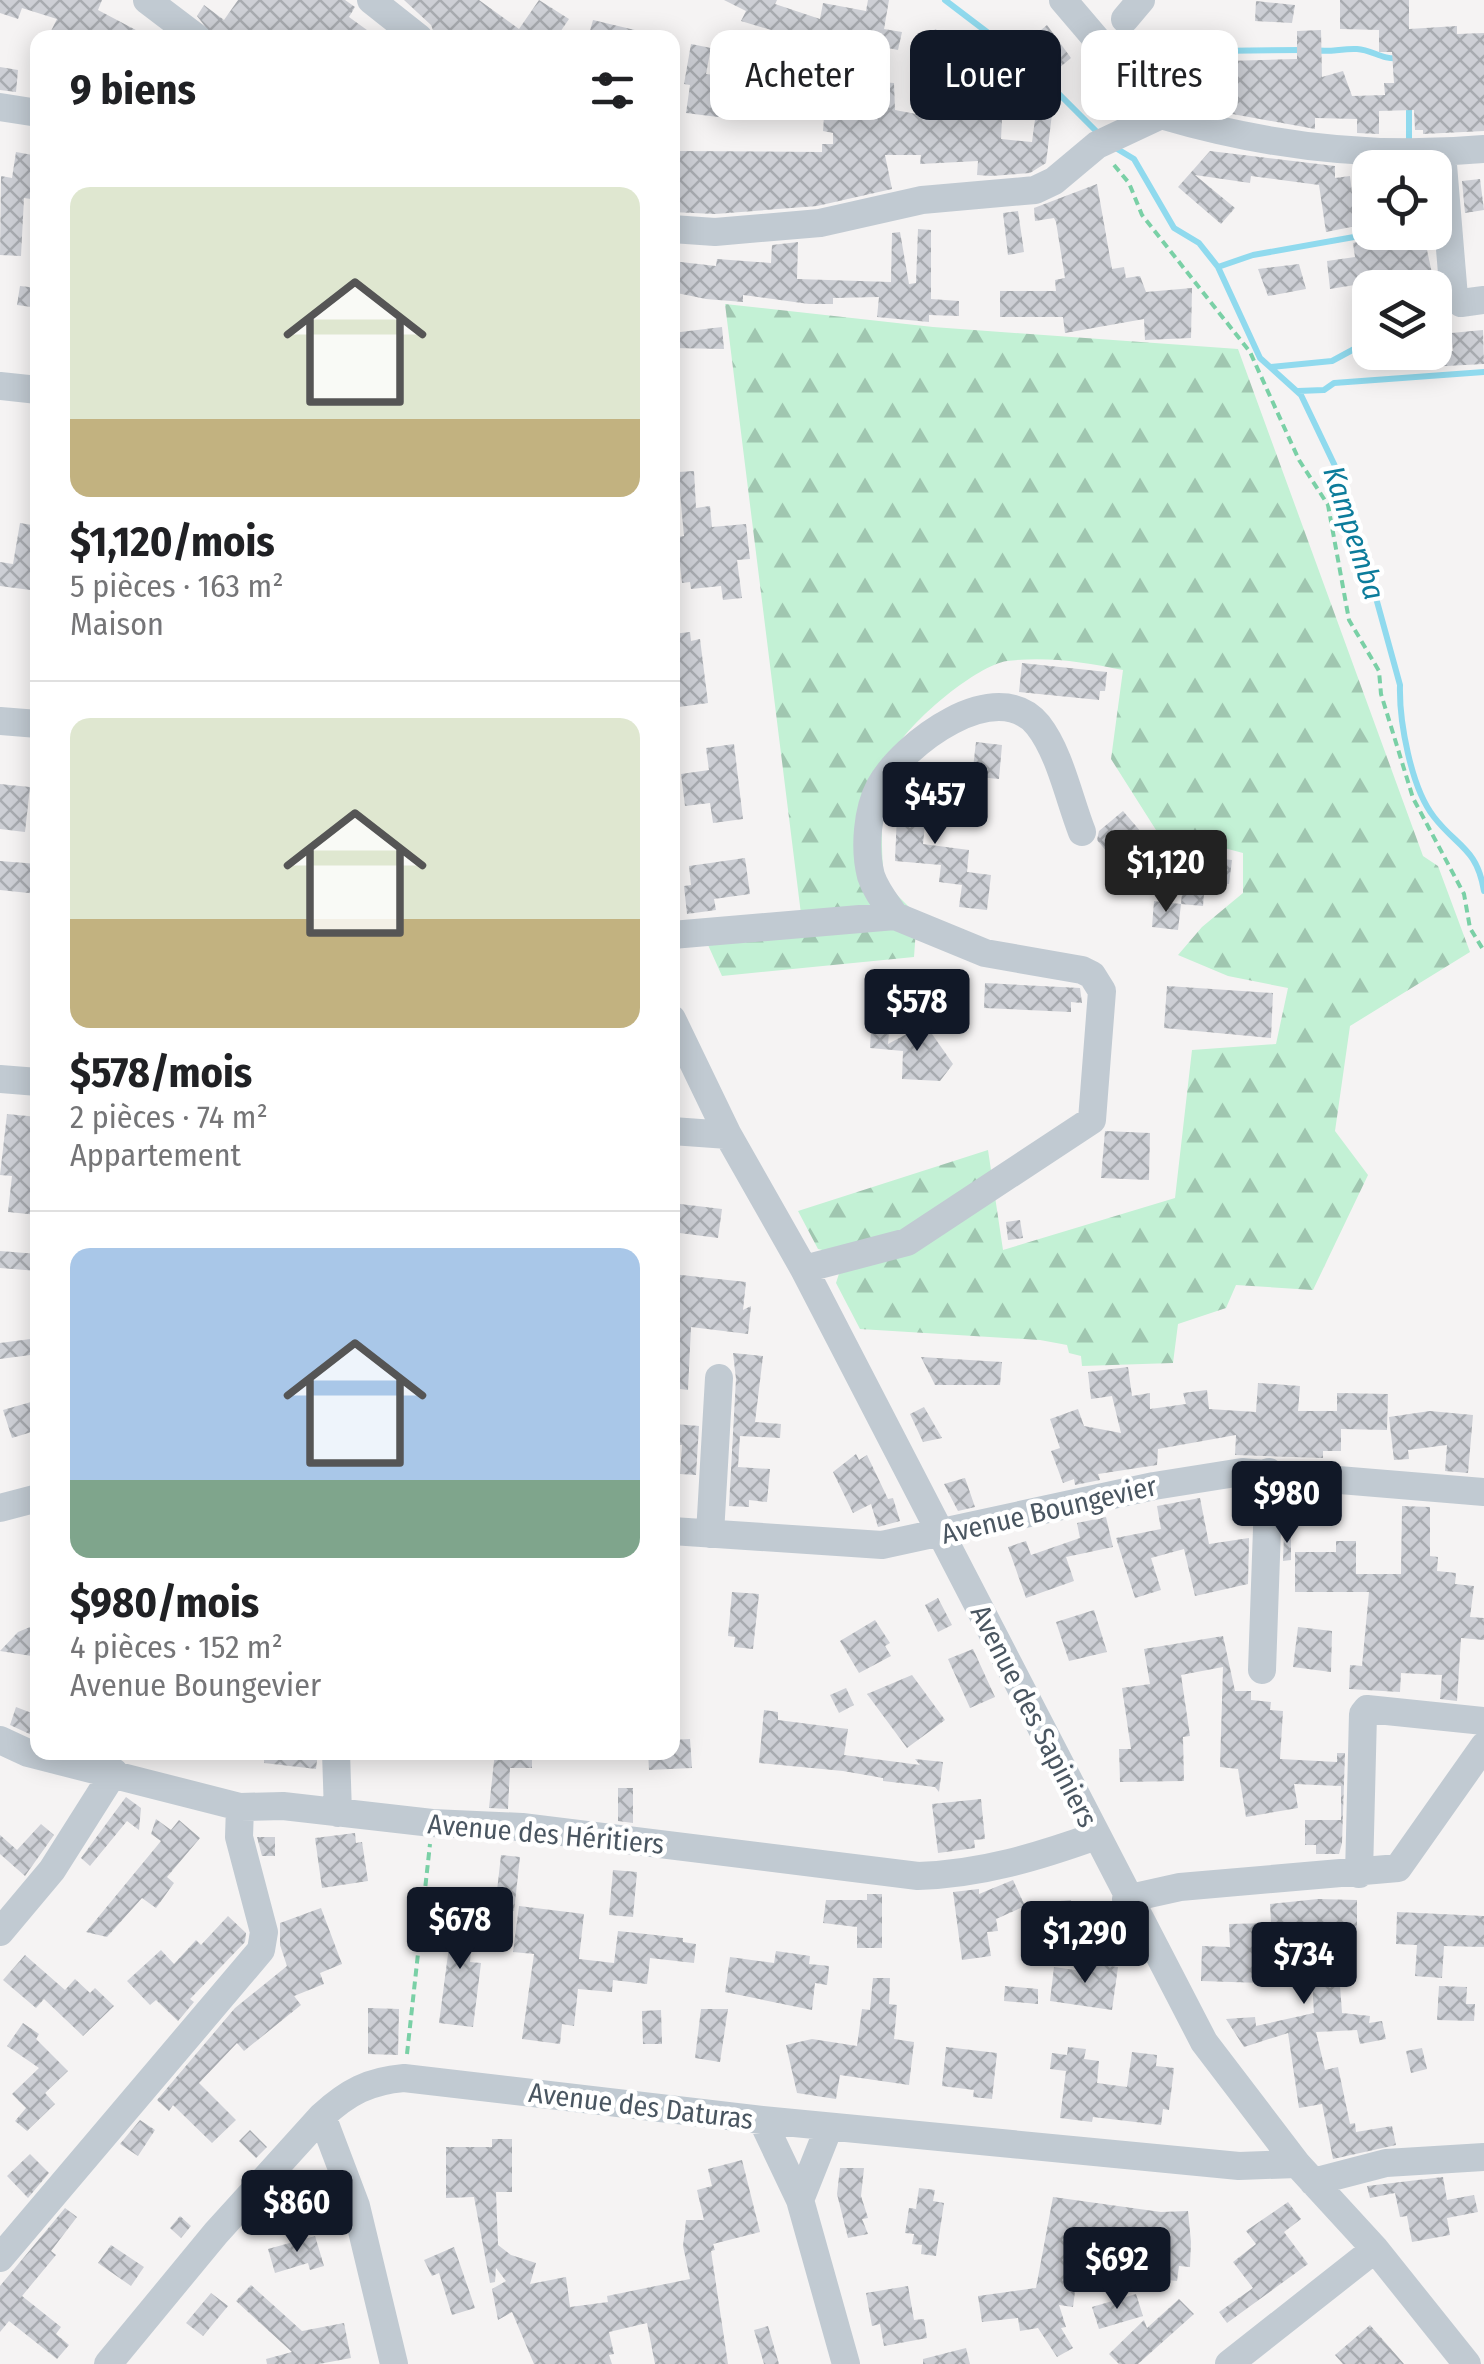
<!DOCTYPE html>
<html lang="fr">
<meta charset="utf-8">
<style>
body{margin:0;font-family:"Fira Sans Condensed",sans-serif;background:#f6f6f6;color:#202124;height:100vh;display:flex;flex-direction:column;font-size:38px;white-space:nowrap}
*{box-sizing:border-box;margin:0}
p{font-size:32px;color:#757577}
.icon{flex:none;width:55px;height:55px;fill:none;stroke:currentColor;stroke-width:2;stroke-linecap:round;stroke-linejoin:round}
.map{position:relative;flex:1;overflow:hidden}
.panel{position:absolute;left:30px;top:30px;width:650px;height:1730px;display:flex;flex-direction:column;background:#fff;border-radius:20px;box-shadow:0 5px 25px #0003}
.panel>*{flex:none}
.guide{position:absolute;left:710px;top:30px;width:622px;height:90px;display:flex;gap:20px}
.buttons{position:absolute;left:1352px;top:150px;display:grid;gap:20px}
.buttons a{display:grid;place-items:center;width:100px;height:100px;border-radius:20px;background:#fff;box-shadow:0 5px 25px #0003;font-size:50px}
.price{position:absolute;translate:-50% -85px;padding:0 22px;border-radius:10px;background:#111827;color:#fff;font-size:32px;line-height:65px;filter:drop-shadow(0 2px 5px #0008)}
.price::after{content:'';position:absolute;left:50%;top:60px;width:30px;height:22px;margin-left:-15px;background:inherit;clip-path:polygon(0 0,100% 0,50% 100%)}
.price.active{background:#222;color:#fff}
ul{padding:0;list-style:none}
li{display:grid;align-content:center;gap:20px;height:530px;padding:0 40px}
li+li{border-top:2px solid #e0e0e0}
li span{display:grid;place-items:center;height:310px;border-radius:20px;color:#555}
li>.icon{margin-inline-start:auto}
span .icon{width:180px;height:180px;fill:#fffc;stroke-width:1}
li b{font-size:42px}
h2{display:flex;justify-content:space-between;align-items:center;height:120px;padding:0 40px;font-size:42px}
.tag{padding:0 35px;border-radius:20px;background:#fff;box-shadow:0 5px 25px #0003;font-size:35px;line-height:90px}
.tag.active{background:#111827;color:#fff}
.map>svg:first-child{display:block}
</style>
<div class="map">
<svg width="1484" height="2364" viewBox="0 0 1484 2364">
<defs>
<pattern id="forest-firs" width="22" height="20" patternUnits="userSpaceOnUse" patternTransform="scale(2.5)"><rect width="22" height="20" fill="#c3f1d5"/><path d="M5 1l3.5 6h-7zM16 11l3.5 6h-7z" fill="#a0c6b0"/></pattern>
<pattern id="building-cross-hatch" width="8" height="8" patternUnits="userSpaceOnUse" patternTransform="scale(2.5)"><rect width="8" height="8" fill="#cdcfd5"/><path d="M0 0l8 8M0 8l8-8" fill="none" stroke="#a8abb0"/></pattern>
</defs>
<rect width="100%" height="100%" fill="#f5f3f3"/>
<path fill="url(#forest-firs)" d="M725,304L933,327L1238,349L1423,856L1438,866L1470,952L1350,1026L1335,1131L1368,1175L1313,1290L1236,1285L1226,1308L1178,1324L1173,1363L1082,1366L1081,1356L1069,1353L1067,1345L1040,1340L860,1329L836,1283L845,1255L818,1249L798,1211L988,1150L1003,1250L1175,1198L1192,1050L1276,1044L1288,988L1228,976L1178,955L1202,927L1243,893V853L1156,830L1111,759L1123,670C1084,662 1047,656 1007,661C976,666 915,718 898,745C878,776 881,846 884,882L917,915L914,957L722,976L699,925L801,914Z"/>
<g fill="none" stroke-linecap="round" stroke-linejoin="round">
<path stroke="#90daee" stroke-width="6" d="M945,0L1029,64L1101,136
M1314,50C1330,53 1342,48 1357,49C1373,50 1382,60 1399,58
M1146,82L1211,51L1301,50
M1405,142L1409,141V103
M1114,147L1134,159L1174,228L1199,243L1218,267L1260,358L1301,395L1346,489L1400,685C1399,721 1411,788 1434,817C1457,847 1477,848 1484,891
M1218,267L1253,255L1354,237L1370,212
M1435,308L1453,309
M1271,367L1332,361L1356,348L1370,322
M1298,391L1324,390L1334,383L1484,372"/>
</g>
<path fill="url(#building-cross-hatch)" d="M0,0H102L98,10L151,38H67L51,31L57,19L22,8L18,19L0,13Z
M238,0H345L355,7L349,17L378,38H214L197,16L204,5L224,20Z
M404,0H479L519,29L539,0L569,19L556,38H436L431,25Z
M724,0H777L775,4L820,19L823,3L866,11L868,0H889L884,29L902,32L898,50L873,45L875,37L843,30L838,56L812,51L814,43L741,21L746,11Z
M1340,0H1409V29L1457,26V34L1484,33V131L1423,134V130H1415L1414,110L1379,111V134L1357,133V119L1315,118V129L1205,109L1176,101L1177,75L1142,44L1152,33L1186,62L1297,59V31L1321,30L1322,77L1343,71L1352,96L1385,95L1384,83H1394L1392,52H1379V30L1340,29Z
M1256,1L1295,5L1292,23L1255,21Z
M593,20L639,31V38H588Z
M1047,25L1071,58L1059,68L1034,36Z
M935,29L951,37L944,50L929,42Z
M691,44L711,48L706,74L747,79L742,120L686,113L690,85L684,84Z
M0,67L18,70L16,92L0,90Z
M1100,70L1130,110L1110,119L1082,82Z
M826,78L866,85L867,81L894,83L895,110L932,117L1002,119L1001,139L1032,142L1036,112L1052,114L1046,163L1030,173L991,176L977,175L978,161L920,164L921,155H885L892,189L817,206L715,214L672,212L673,151L822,152V144H833V133L823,131L824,117H796L797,93H810V82L825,83Z
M1210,151L1335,166V178L1350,176L1356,226L1326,232L1319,185L1251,176L1250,183L1195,175L1235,208L1221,224L1178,187Z
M16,152L38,156V200L24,198L21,256L0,255L1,176L12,178Z
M1480,179L1484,210L1465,213L1462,181Z
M1097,184L1112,269L1124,267L1126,278L1140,276L1146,292L1192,288L1191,338L1145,340L1144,319L1065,333L1063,317H1000V291H1056L1055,280L1065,278L1056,222L1054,218L1035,221L1034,208Z
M1018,211L1024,252L1008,255L1003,213Z
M918,229L931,230V299L959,301V316L929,315V322L877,317L879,297L833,298V304H809L743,295V302L706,299L672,292V261L716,266L717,259L771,263L772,245L798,242L797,279L891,282L892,233L900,232L909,284L916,283Z
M1388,232H1431L1432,249L1427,250L1433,278L1422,280L1424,288H1368L1367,283L1330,289L1327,261L1355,257L1353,243Z
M1299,264L1306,289L1268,296L1258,269Z
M20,286L38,288V308L17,305Z
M722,327L724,349L672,348V333Z
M1483,330L1484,364L1408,368V352L1453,351L1451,333Z
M694,471L696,508L710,506L712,527L746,524L750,559L737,560L742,598L723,600L721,586L691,589L690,582L682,583L680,565L672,566V538L684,536L678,472Z
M20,523L38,526V591L0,586V562L13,564Z
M690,632L691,641L700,639L708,703L672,708V634Z
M1022,663L1107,672L1105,691H1100L1099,700L1019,692Z
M976,742L1002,745L999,779L978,777L975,802L948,800L952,765L973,768Z
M734,744L743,819L713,823L710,803L685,806L681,774L709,770L706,748Z
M910,776L921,777L920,784L929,785L923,844L969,850L967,872L991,875L987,910L959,907L962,885L939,882L941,865L895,861L898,791Z
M0,784L30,787L25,832L0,829Z
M1123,811L1148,840L1119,866L1097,840L1099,831Z
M1207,857L1232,860L1229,884L1205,882Z
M745,858L750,894L714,899L716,910L687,914L684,886L691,885L689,866Z
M0,861L38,864V894L0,890Z
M1183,880L1205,882L1203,906L1181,904Z
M1154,901L1181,904L1178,930L1152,927Z
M985,983L1080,988L1082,1003L1071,1002V1012L984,1008Z
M1167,986L1273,993L1271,1038L1164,1028Z
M925,1024L953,1064L940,1081L902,1079L903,1051L870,1048L871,1031L889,1032L888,1044Z
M7,1114L38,1117V1215L8,1212L12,1176L0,1175Z
M1105,1131L1150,1133L1149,1180L1101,1178Z
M672,1203L722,1209L718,1238L672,1232Z
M1020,1220L1023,1238L1008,1240L1006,1222Z
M0,1251L38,1254V1271L0,1268Z
M672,1274L746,1282L743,1310L751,1306L748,1334L691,1327L688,1390L672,1388Z
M38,1338V1354L0,1359V1343Z
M733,1353L763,1356L755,1422L781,1424L780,1438L740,1436L738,1467L770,1469L767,1502L749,1500V1507L729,1506L736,1379Z
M921,1357L1002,1362L1000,1385H935Z
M1128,1367L1132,1396L1150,1393V1409L1186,1404L1183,1393L1207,1390L1209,1409L1256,1412L1258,1383L1300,1386L1298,1411H1337V1393L1388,1394L1387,1430L1341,1429V1451H1323V1458L1235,1455L1236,1435L1158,1449L1157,1465L1098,1474L1100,1480L1075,1485L1074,1479L1063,1483L1051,1451L1060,1448L1050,1419L1078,1409L1084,1426L1121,1433L1112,1396L1091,1399L1088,1372Z
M38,1400V1430L12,1438L3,1410Z
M924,1407L942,1438L923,1442L910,1414Z
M1430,1411L1473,1415L1468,1473L1445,1471L1447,1445L1408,1450L1409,1459L1394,1460L1389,1417Z
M675,1424L699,1426L696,1475L680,1474L682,1445H674Z
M856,1454L859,1460L867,1455L888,1499L893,1498L900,1521L878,1527L871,1504L853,1513L833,1472Z
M965,1478L975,1507L958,1511L944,1484Z
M1200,1498L1209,1544L1249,1538L1248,1584L1195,1596L1184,1549L1151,1558L1161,1590L1135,1598L1116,1538L1161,1529L1157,1506Z
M1402,1506L1430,1507V1556L1438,1557L1437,1571L1456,1573L1455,1584L1474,1586L1470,1617L1484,1618V1640L1461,1638L1457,1701L1440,1699L1442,1675L1401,1673L1400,1692L1349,1689L1350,1665L1362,1666L1369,1592H1295V1552H1336V1541H1356V1574H1401Z
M1106,1517L1113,1547L1066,1557L1074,1581L1026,1598L1008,1547L1026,1541L1031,1555L1080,1538L1077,1523Z
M1291,1531V1560L1283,1561L1284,1532Z
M732,1592L759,1594L753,1649L734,1647L735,1637L728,1636Z
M938,1598L952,1625L938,1632L925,1605Z
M1094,1610L1107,1652L1069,1661L1056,1622Z
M875,1620L890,1643L885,1646L891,1656L859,1673L840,1641Z
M35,1625L38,1657L0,1651L18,1632Z
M1298,1627L1332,1631L1331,1672L1293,1667Z
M1223,1636L1235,1691H1251V1700L1271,1702L1270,1710L1283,1711L1280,1759L1337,1762V1753H1345L1342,1843L1339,1854H1316V1845H1305V1820H1341V1786L1294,1784L1298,1808L1246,1817L1238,1769L1220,1767L1223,1667L1181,1675L1190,1736L1183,1737L1184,1781L1120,1782L1119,1749H1131L1122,1688L1150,1684L1144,1649Z
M973,1649L995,1697L970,1708L948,1659Z
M912,1675L945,1720L907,1748L867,1694Z
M846,1688L854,1705L839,1713L830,1695Z
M16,1707L37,1715L33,1726L38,1728L36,1737L10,1725Z
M764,1710L778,1712V1720L848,1729L844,1755L920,1765L915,1759L943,1762L939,1792L935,1787L883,1781V1778L843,1771L759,1763Z
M690,1739L692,1768L649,1770L648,1752H672V1740Z
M264,1752H318L316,1769L264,1763Z
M495,1752H532V1768H510L508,1809L489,1808Z
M618,1788H633V1823L618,1821Z
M126,1797L141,1808L139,1830L127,1821L90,1866L81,1858Z
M981,1799L985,1839L974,1840L975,1848L938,1853L932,1804Z
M156,1819L171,1830L179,1820L200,1838L167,1877L174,1883L156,1908L142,1898L107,1937L86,1932L161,1841L151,1834Z
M41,1824L54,1835L25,1876L0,1854V1835L17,1850Z
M355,1833L356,1843L362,1842L368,1881L322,1888L315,1838Z
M257,1837H275V1856H262Z
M501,1855L520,1857L514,1911L495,1909Z
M613,1870L637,1872L633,1917L609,1915Z
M1013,1880L1025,1906L996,1919L998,1931L987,1932L991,1956L962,1960L953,1892L979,1889V1894Z
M867,1894H882V1948H857V1927L823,1923L826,1900H867Z
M1318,1899L1357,1900V1932L1336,1931L1342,2013L1370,2016L1369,2023L1382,2021L1386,2039L1360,2044L1357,2030L1316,2032L1325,2070L1338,2067L1350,2124L1355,2123L1356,2132L1392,2126L1396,2145L1333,2159L1322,2104L1299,2108L1288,2033L1244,2047L1226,2019L1255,2017L1256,2026L1314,2013L1309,1937H1278L1277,1969H1262V1983L1201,1981L1202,1946L1230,1947L1229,1924L1271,1923L1270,1904Z
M1071,1900L1073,1922L1041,1924L1040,1903Z
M519,1906L584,1914L579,1959L614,1963L618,1931L683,1938V1942L696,1944L694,1963L650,1958L647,1984L613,1980L612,1992L578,1989L574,2026L562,2024L560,2044L522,2039L534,1954L513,1952Z
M321,1908L342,1964L320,1973L324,1984L294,1996L301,2005L244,2051L237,2043L199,2083L236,2120L212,2143L173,2105L169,2111L157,2100L235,2008L287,1966L280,1945V1923Z
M448,1909L475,1912L470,1962L481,1963L473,2027L439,2023L450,1939L445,1938Z
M1397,1912L1484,1916V1947L1444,1946L1442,1978L1415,1976L1417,1945L1396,1944Z
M228,1916L246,1933L245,1942L190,1999L194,2002L178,2021L156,2000L150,2005L127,1981L161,1950L174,1964L196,1940L201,1945Z
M776,1951L810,1956L809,1964L829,1966L827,1985L815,1983L812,2010L725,1992L730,1957L774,1963Z
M25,1955L65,1990L75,1979L90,1993L95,1988L114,2006L83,2036L44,1999L36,2008L3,1980Z
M1083,1962L1118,1967L1112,2010L1050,2001L1054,1967L1082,1971Z
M873,1978H890L889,2004L897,2005L894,2039L914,2042L909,2085L840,2075L836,2099L797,2093L786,2045L812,2039L857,2046L862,2009L870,2010Z
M1005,1986L1038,1989V2004L1004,2001Z
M1439,1986L1467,1987L1466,2004H1475L1474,2021L1437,2020Z
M368,2008L399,2009L398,2055L368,2054Z
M701,2009H728L720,2062L695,2058Z
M661,2010L662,2044H643L642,2011Z
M23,2023L39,2034L36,2039L68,2071L45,2093L55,2104L27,2131L15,2121L26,2108L12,2094L39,2068L7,2046Z
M946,2047L997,2053L992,2099L973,2097L974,2090L942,2086Z
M1068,2047L1086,2049L1084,2059L1099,2061L1097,2083L1127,2087L1132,2052L1157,2055L1156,2066L1174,2068L1169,2110L1163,2109L1161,2125L1093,2117L1092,2122L1060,2118L1066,2071L1050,2069L1052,2053L1067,2055Z
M1422,2048L1427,2069L1411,2073L1406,2051Z
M140,2120L155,2130L138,2156L120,2144Z
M250,2130L267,2147L256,2158L239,2141Z
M492,2139H512V2192H496L498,2245L511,2255L536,2263L530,2284L566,2277L570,2307L608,2302L607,2296L690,2279L683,2246L686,2220H704L697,2190L712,2186L708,2169L742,2160L760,2232L713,2244L715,2250L711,2251L728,2364H655L647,2323L609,2332L614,2354L609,2355L612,2364H534L512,2312L498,2320L492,2289L506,2281L496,2268L495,2282L490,2283L474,2197L446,2198V2147H492Z
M30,2154L49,2173L28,2198L7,2176Z
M840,2168H864L861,2196L868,2218L862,2219L868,2234L848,2238L837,2194Z
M1443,2177L1447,2200L1474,2195L1478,2212L1447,2218L1450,2235L1412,2242L1407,2216L1400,2217L1395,2193L1370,2198L1367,2186Z
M919,2188L935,2190L933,2201L944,2203L936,2256L921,2254L922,2245L912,2244L914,2234L905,2233L909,2208L916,2209Z
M1053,2197L1161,2212L1188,2211L1191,2242L1190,2267L1179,2266L1177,2281L1149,2278L1150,2245L1115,2240L1110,2281L1077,2276L1073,2307L1059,2305L1066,2327L1061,2328L1073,2348L1057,2357L1038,2328L1020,2331L1018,2318L982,2322L978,2296L1036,2288Z
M1288,2202L1301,2219L1284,2232L1308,2264L1227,2323L1219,2312L1253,2288L1233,2262L1256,2244L1246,2231Z
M65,2208L77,2217L51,2251L56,2255L22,2296L61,2327L56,2334L69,2345L57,2359L9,2321L0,2332V2286Z
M180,2216L191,2226L181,2238L170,2228Z
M315,2236L324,2266L310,2270L308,2263L275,2273L268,2249Z
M111,2245L144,2267L131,2286L98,2263Z
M454,2247L475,2308L452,2315L439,2273L432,2276L424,2260Z
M251,2285L302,2331L344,2323L351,2358L319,2364H267L266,2359L292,2352L236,2301Z
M908,2286L914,2320L924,2319L927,2338L884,2346L880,2324L872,2326L866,2293Z
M211,2293L228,2306L203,2336L186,2323Z
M1136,2294L1143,2316L1099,2329L1092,2307Z
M1179,2299L1194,2314L1138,2364H1119L1109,2354L1144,2320L1147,2328Z
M1370,2325L1404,2364H1343L1335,2355Z
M768,2326L779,2364H764L754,2330Z
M966,2348L970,2364H923V2359Z"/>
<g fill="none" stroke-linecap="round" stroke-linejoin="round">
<path stroke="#7ad0a6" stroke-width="4" stroke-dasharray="8 5" stroke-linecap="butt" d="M1114,165L1129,183L1142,215L1250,352L1299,460L1328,505L1349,620L1379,671L1381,694L1413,798L1464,894L1470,928L1484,951
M407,2054L430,1844"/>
<path stroke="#c1cad2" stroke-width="28" d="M147,0L197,38
M371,0L419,38
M1063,0L1161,115
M1125,19L1141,0
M0,107L38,113
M1442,153L1454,297L1461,303L1484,300
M672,229L715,232L820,223L922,200L1035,190L1054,181L1097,145L1161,115C1266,146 1375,159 1484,149
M0,386L38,390
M0,721L38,724
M895,916C886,903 876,891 871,876C864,849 867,810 880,786C903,744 996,674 1038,725C1060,753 1069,799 1082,832
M672,935L895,916L985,953L1082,970L1092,975L1102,991L1092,1120L907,1242L804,1269
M672,1019L728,1135L804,1269L1204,2042L1297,2164L1375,2249L1467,2364
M0,1079L38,1082
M672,1131L728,1135
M0,1508L38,1498
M672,1531L882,1545L1154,1486L1242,1472L1484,1492
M710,1534L719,1378
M1262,1670L1269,1472
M0,1740L28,1753L240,1807L283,1806L432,1823L522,1827L918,1876C981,1874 1037,1857 1096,1836
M336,1752L338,1813
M1359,1874L1363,1714L1367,1709L1484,1721
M1126,1899L1180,1887L1398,1868L1484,1746
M0,1932L52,1870L114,1772
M322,2116L356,2206L394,2364
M762,2120L800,2200L846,2364
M1313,2182L1386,2163L1484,2157
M800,2200L829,2127
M0,2258L261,1950L264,1932L239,1837L240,1807
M108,2364L216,2233L322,2116C348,2092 369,2081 404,2078L762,2120L1239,2166L1297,2164
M1229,2364L1375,2249"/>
</g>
<g text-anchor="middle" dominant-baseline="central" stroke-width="9" stroke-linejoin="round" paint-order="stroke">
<g font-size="28" fill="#4a5661" stroke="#fff">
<text transform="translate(1049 1510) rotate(-13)">Avenue Boungevier</text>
<text transform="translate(1034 1716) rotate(63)">Avenue des Sapiniers</text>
<text transform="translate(546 1834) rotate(5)">Avenue des Héritiers</text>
<text transform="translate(641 2106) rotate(7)">Avenue des Daturas</text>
</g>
<g font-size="30" font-style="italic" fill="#0c7c9b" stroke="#fff">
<text transform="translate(1354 533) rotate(72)">Kampemba</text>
</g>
</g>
</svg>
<div class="buttons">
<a><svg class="icon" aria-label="locate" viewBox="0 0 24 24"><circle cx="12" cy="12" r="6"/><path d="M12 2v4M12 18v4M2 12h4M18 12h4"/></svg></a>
<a><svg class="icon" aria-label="layers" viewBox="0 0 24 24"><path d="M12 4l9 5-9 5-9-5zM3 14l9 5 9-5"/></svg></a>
</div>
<b class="price" style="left:935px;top:847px">$457</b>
<b class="price active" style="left:1166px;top:915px">$1,120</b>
<b class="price" style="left:917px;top:1054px">$578</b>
<b class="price" style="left:1287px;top:1546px">$980</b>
<b class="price" style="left:460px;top:1972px">$678</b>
<b class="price" style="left:1085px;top:1986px">$1,290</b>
<b class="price" style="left:1304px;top:2007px">$734</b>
<b class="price" style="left:297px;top:2255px">$860</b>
<b class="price" style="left:1117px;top:2312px">$692</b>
<div class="guide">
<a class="tag">Acheter</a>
<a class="tag active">Louer</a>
<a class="tag">Filtres</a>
</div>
<section class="panel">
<h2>9 biens<svg class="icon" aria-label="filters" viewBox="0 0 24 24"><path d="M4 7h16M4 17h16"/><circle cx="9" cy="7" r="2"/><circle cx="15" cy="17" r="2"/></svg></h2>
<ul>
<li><span style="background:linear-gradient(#dfe7d0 75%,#c2b280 0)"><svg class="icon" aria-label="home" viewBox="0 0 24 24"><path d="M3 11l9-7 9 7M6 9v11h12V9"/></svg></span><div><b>$1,120/mois</b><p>5 pièces · 163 m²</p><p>Maison</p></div></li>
<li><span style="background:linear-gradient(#dfe7d0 65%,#c2b280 0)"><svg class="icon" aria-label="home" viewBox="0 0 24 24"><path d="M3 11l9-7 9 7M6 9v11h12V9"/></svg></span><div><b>$578/mois</b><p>2 pièces · 74 m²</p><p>Appartement</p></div></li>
<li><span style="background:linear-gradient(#a9c7e8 75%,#7fa58c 0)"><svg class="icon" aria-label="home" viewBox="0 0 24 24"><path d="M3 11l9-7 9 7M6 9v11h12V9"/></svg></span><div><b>$980/mois</b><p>4 pièces · 152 m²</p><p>Avenue Boungevier</p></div></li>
</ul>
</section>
</div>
